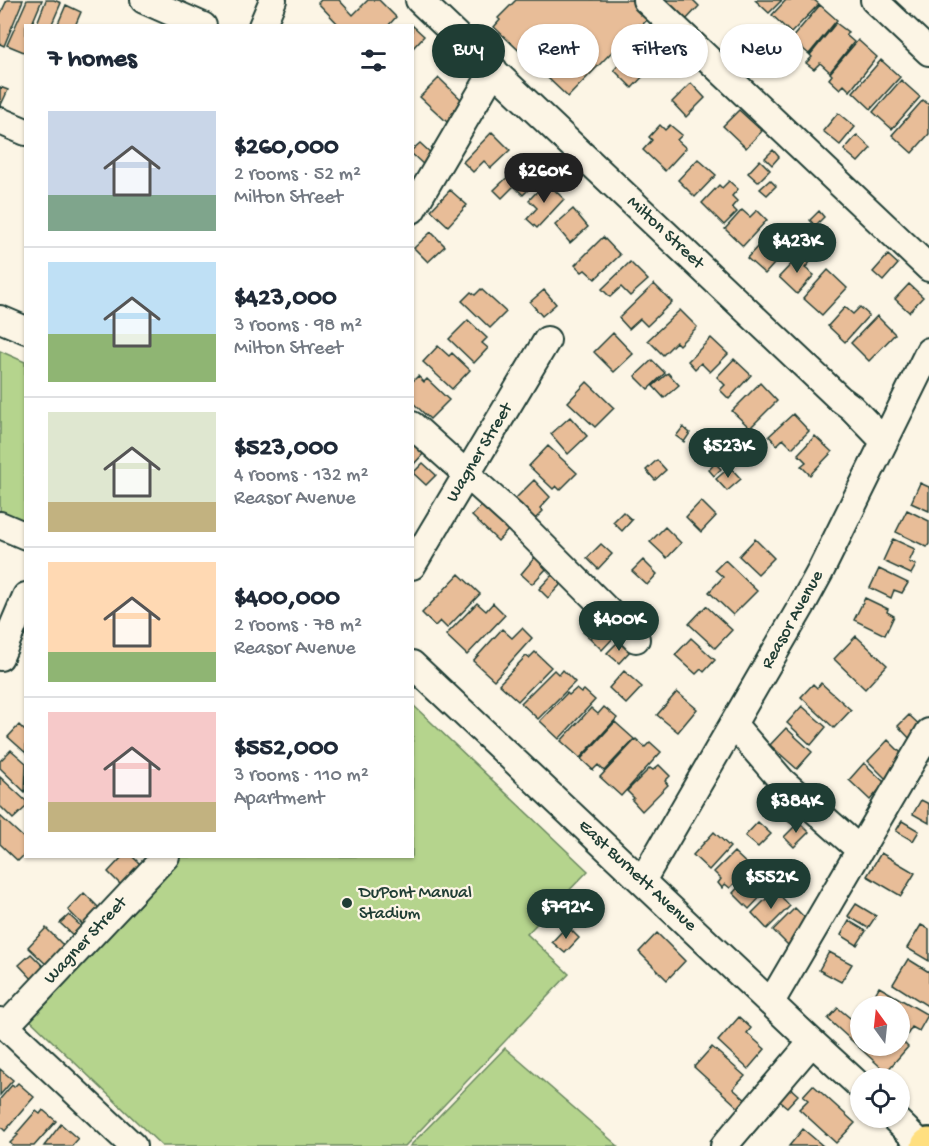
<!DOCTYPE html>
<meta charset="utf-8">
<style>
body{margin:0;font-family:"Gochi Hand",sans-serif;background:#f2f2f3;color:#1f2937;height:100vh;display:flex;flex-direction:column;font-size:22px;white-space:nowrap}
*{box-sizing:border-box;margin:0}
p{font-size:20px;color:#747a83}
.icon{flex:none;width:33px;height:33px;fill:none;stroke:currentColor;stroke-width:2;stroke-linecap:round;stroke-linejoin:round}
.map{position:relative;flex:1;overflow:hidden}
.side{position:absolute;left:24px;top:24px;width:390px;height:834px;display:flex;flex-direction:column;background:#fff;border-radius:0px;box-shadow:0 2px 4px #0004}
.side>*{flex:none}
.guide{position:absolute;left:432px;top:24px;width:406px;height:54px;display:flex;gap:12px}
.needle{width:39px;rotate:345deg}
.fabs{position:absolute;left:850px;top:996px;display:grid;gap:12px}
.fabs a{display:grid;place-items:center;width:60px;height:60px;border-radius:50%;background:#fff;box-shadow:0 2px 4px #0004;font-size:30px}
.price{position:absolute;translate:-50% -51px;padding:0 14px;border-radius:21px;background:#1f3d34;color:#fff;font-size:20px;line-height:39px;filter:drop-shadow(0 2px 3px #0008)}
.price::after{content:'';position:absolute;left:50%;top:36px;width:18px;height:14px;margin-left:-9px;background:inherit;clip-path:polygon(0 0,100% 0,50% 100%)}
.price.active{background:#222;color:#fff}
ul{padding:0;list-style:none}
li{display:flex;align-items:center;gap:18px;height:150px;padding:0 24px}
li+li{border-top:2px solid #e0e1e3}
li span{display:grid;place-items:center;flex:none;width:168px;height:120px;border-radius:0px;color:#555}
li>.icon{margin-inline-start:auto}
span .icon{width:72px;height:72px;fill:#fffc;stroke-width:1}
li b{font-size:26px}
h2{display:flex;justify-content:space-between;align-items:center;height:72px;padding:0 24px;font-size:26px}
.pill{padding:0 21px;border-radius:27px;background:#fff;box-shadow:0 2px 4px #0004;font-size:21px;line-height:54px}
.pill.active{background:#1f3d34;color:#fff}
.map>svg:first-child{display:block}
</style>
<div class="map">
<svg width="929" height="1146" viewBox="0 0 929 1146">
<rect width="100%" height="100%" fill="#fcf5e5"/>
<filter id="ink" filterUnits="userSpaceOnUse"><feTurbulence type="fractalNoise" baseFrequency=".0167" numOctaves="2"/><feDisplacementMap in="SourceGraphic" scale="12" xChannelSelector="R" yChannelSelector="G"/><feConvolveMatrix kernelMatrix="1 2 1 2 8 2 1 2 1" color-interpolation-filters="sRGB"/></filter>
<g filter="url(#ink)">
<path fill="#b5d48d" stroke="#6a8860" stroke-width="1.5" d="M0,351L25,362V524L0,513Z
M413,705L588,871L527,934L569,974L405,1146H162L28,1018L180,857L412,856Z
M505,1048L618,1146H410Z"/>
<path fill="#e8bd98" stroke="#1f3d34" stroke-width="1.5" d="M7,0H23L4,46L0,44V15Z
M27,0H42L31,26H26V48L24,52L7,45Z
M46,0H54L61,3L51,26H36Z
M321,0H339L353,15L368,0H379L396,17L388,26H340L318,3Z
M516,0H638L653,14L641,26L639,24L568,97L494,27L500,20L498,18Z
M663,0H693L699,6L685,21Z
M755,0H782L769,13Z
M786,0H814L819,4L791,33L772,15Z
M66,5L81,12L75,26H57Z
M820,5L837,20L809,54L791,39Z
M836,23L848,32L846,35L854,42L830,72L820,63L814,69L806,63L812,57L810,55Z
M412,25L424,36L412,49Z
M736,35L745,45L732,57L723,47Z
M644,37L663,55L632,88L614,70Z
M858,40L877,57L850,91L844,85L840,89L829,79L832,75L830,73Z
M881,60L900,77L871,109L853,92Z
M439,78L465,103L447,122L420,97Z
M901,80L920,97L892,129L873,112Z
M691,83L705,98L686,117L672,102Z
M0,87L8,90L0,107Z
M923,100L929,105V134L912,153L892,135Z
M739,110L762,131L746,148L723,126Z
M838,113L855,127L840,145L823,131Z
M660,125L665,130L670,125L682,135L677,140L686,148L665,171L643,150L652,140L649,137Z
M492,132L510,150L491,168L484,161L473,172L463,162Z
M857,135L871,148L858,162L844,150Z
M420,143L434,156L425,166L412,154V150Z
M773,150L779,157L772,165L765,158Z
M698,159L716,175L695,197L678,180Z
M760,160L770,170L758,182L748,173Z
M524,161L540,178L523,195L514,186L502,198L494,190Z
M770,180L776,186L767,195L760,189Z
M729,181L738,189L732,196L737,201L732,207L737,212L724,225L702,203L719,185L722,188Z
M546,182L564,199L537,228L527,219L537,208L529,200Z
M450,190L467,205L448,226L431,210Z
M573,209L588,227L570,243L555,225Z
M742,210L750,217L757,210L767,220L743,246L725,229Z
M819,211L824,217L815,226L810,220Z
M431,232L445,246L428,262L414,248Z
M770,233L778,240L784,234L793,243L765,274L747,258Z
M603,237L620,255L595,279L585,270L582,272L575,265Z
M801,254L810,262L805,268L814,275L797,294L779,277Z
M888,255L898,264L883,281L873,272Z
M630,262L648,280L630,296L621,287L610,297L602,289Z
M828,270L847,288L822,315L803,298Z
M654,284L672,302L647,326L640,319L629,329L619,318Z
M909,284L923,297L909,312L895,299Z
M481,289L506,312L490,328L462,301L471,292L475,295Z
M544,290L556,304L542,316L530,302Z
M845,307L853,314L860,307L869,315L845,342L828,326Z
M680,310L697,327L679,345L676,342L663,355L648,340Z
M877,316L895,334L869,361L851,343Z
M468,320L487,338L482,343L488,348L474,363L449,339Z
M613,333L633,354L614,372L594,352Z
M711,338L728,354L710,372L701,363L695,369L688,361Z
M438,346L449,356L452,353L470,370L452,389L423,362Z
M734,359L751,375L729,399L720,390L725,385L717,377Z
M652,360L665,373L648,389L635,376Z
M668,373L679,385L664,398L653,386Z
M418,376L424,382L427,379L449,400L430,419L412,402V382Z
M587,382L614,408L595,427L568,402Z
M760,383L777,401L750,428L732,411Z
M793,414L809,431L792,448L783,439L777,445L769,436Z
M570,417L587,436L568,454L551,434Z
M683,427L690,433L684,442L676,436Z
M815,436L832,452L810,475L801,466L806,462L798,454Z
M729,440L740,452L726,467L714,455Z
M412,442L424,453L412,466Z
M548,446L577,473L560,490L556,486L553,489L529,466Z
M657,460L666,470L655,480L646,470Z
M423,463L436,475L426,485L413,473Z
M715,463L721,469L714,476L709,470Z
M730,467L741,479L727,491L716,479Z
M534,480L550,497L540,508L543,511L535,519L515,499Z
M920,483L929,487V511L911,503Z
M701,501L716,516L701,532L686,517Z
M485,502L511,527L498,541L472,516Z
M907,510L929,521V544L927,547L896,532Z
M623,512L632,520L622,531L613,522Z
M665,527L681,543L667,558L650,542Z
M755,539L774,558L758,574L739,556Z
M893,539L915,549L909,562L916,565L911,574L883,561Z
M601,544L612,554L598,569L587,558Z
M536,556L548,567L532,584L521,574Z
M643,560L657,574L647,585L632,571Z
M725,560L757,591L733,615L709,592L723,577L715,570Z
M879,569L908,583L902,593L894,590L891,598L870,588Z
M459,574L480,594L447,628L440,621L435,626L422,613Z
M552,575L561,584L548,598L539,589Z
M865,598L888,609L887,612L894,616L885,635L854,620Z
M477,603L486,611L493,603L505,615L467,655L446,635Z
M706,606L732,630L715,648L689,624Z
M596,618L603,625L590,638L583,632Z
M604,623L616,635L602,650L590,638Z
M522,628L532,638L494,680L473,661L502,629L512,638Z
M856,636L887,665L865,689L834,659Z
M691,638L715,660L704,672L701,669L696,674L675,655Z
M620,640L631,650L619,663L607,653Z
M535,652L551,667L518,701L499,684L526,656L529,658Z
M554,670L559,675L563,670L575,682L538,719L521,703Z
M624,671L642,687L626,704L609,688Z
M821,683L851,710L834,728L801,697L813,684L817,688Z
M576,689L581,693L584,690L595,700L559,739L540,721L567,693L569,695Z
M677,692L697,709L678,732L657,715Z
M802,706L826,727L811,745L787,723Z
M604,707L617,718L580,758L561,741L591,708L598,714Z
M909,715L924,729L912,741L898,726Z
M615,722L634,739L604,771L598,765L593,770L581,759Z
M19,725L26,732V753L8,737Z
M786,728L812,752L797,769L770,745Z
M636,739L645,747L650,742L661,752L621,796L600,777Z
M888,740L906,758L886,779L868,761Z
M11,750L26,763L25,792L0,768V761Z
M864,763L885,783L870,800L849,780Z
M659,765L670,776L665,781L668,785L642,811L632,800L634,798L627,791L650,768L653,770Z
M0,777L26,801V807L13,819L0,806Z
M768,794L774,799L766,807L760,802Z
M921,800L929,804V823L913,814Z
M789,808L798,816L792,824L782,817Z
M0,816L26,840V853L18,861L0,844Z
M902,821L919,831L913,841L896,831Z
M758,822L771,834L758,847L745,836Z
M799,822L809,832L794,847L784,837Z
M714,832L730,847L709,870L693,855Z
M734,852L750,867L730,888L725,884L722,888L718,883L721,879L714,872Z
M881,853L915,873L901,896L867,876Z
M123,856H132L143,867L123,887L108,872Z
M754,870L771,886L749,909L733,893Z
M775,890L790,906L767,929L752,913Z
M84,893L100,909L84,926L68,910Z
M856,904L876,916L868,928L848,916Z
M795,908L811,924L789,946L773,930Z
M69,915L84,929L76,938L60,923Z
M849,921L866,931L857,945L841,935Z
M921,925L929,929V961L907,948Z
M567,926L579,938L565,953L552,942Z
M46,928L67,949L49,967L28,947Z
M657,933L685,961L667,980L639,952Z
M829,952L852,964L841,982L819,970Z
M31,954L46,969L34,981L19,965Z
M908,959L929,972V1007L893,984Z
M879,987L928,1015L919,1031L912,1027L907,1035L900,1031V1006H877L879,1002L873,998Z
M838,1008L861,1027V1046H900V1039L908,1047L886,1072L828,1019Z
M739,1017L751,1028L747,1033L765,1049L748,1069L718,1041Z
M712,1047L745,1076L733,1089L746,1100L739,1108L694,1067Z
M0,1069L13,1080L0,1095Z
M18,1083L34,1097L5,1131L0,1126V1099L12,1085L14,1087Z
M813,1085L855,1123L836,1143L799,1109L808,1100L803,1096Z
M788,1086L798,1095L787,1107L777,1099Z
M43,1110L56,1121L34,1146H13L10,1143L18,1135L16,1134L36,1111L40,1114Z
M61,1124L78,1139L72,1146H44Z
M803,1129L823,1146H789Z"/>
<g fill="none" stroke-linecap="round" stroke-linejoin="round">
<defs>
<path id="minor" d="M144,0L203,26
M419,0L840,399L851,407L884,441
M646,0L929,268
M874,0L929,52
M262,26L273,0
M0,121L26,132
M412,210L494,70
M0,319L26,330
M412,425L513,516L636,639
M0,525L26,536
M412,566L547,340
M0,657L26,596
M412,664L812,1042L861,1087
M733,724L782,781L860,850
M642,881L801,607L820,572L929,351
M771,1002L929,732
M0,1021L133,1146
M6,1026L166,856
M894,1118L923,1146
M724,1146L812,1042"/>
<path id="major" d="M928,1146L929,1145"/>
</defs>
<use href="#minor" stroke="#1f3d34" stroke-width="30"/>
<use href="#major" stroke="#1f3d34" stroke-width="38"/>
<use href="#minor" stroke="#fcf5e5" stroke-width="26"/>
<use href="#major" stroke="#ffdf80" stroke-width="33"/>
</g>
</g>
<circle fill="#1f3d34" stroke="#fcf5e5" stroke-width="2" cx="347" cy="903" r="6"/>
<g text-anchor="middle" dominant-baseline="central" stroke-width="4.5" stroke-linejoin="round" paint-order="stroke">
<g font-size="18" fill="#1f3d34" stroke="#fcf5e5">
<text transform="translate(665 233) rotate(43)">Milton Street</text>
<text transform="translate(480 453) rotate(-59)">Wagner Street</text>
<text transform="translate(793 620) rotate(-61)">Reasor Avenue</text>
<text transform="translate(637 876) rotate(43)">East Burnett Avenue</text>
<text transform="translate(86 941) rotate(-47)">Wagner Street</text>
</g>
<g font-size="18" fill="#1f3d34" stroke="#fcf5e5" text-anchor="start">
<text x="359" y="893">DuPont Manual<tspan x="359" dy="21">Stadium</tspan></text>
</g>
</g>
</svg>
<div class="fabs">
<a><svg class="needle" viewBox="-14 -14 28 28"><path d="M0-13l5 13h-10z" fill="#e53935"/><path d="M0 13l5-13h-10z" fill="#747a83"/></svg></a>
<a><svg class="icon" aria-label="locate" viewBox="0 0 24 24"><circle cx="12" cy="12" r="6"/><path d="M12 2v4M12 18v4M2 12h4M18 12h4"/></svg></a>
</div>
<b class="price active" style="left:544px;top:204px">$260K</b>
<b class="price" style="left:797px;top:274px">$423K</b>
<b class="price" style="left:728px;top:479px">$523K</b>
<b class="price" style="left:619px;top:652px">$400K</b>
<b class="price" style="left:796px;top:834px">$384K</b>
<b class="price" style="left:771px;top:910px">$552K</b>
<b class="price" style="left:566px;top:940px">$792K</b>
<div class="guide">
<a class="pill active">Buy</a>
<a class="pill">Rent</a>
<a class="pill">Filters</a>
<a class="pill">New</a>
</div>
<section class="side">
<h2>7 homes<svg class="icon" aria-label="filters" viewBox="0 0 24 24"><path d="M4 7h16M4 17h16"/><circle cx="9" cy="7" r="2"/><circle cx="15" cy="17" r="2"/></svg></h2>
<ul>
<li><span style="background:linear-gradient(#c9d6e8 70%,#7fa58c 0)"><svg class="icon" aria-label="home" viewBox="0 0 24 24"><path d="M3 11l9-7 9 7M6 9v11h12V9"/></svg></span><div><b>$260,000</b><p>2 rooms · 52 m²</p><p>Milton Street</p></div></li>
<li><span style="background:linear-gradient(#bfe0f5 60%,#8fb573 0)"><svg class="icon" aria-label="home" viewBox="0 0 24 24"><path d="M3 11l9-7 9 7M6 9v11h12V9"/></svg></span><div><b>$423,000</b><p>3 rooms · 98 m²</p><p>Milton Street</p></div></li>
<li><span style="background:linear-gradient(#dfe7d0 75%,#c2b280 0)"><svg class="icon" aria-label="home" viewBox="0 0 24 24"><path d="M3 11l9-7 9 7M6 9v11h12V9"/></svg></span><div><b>$523,000</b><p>4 rooms · 132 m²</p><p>Reasor Avenue</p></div></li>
<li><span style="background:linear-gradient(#ffd9b3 75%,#8fb573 0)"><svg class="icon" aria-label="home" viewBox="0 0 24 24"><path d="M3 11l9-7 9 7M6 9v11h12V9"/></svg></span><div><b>$400,000</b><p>2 rooms · 78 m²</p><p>Reasor Avenue</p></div></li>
<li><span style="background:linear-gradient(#f6c9c9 75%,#c2b280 0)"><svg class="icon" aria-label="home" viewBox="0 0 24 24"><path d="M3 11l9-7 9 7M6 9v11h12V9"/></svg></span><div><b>$552,000</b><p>3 rooms · 110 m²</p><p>Apartment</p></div></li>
</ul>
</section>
</div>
